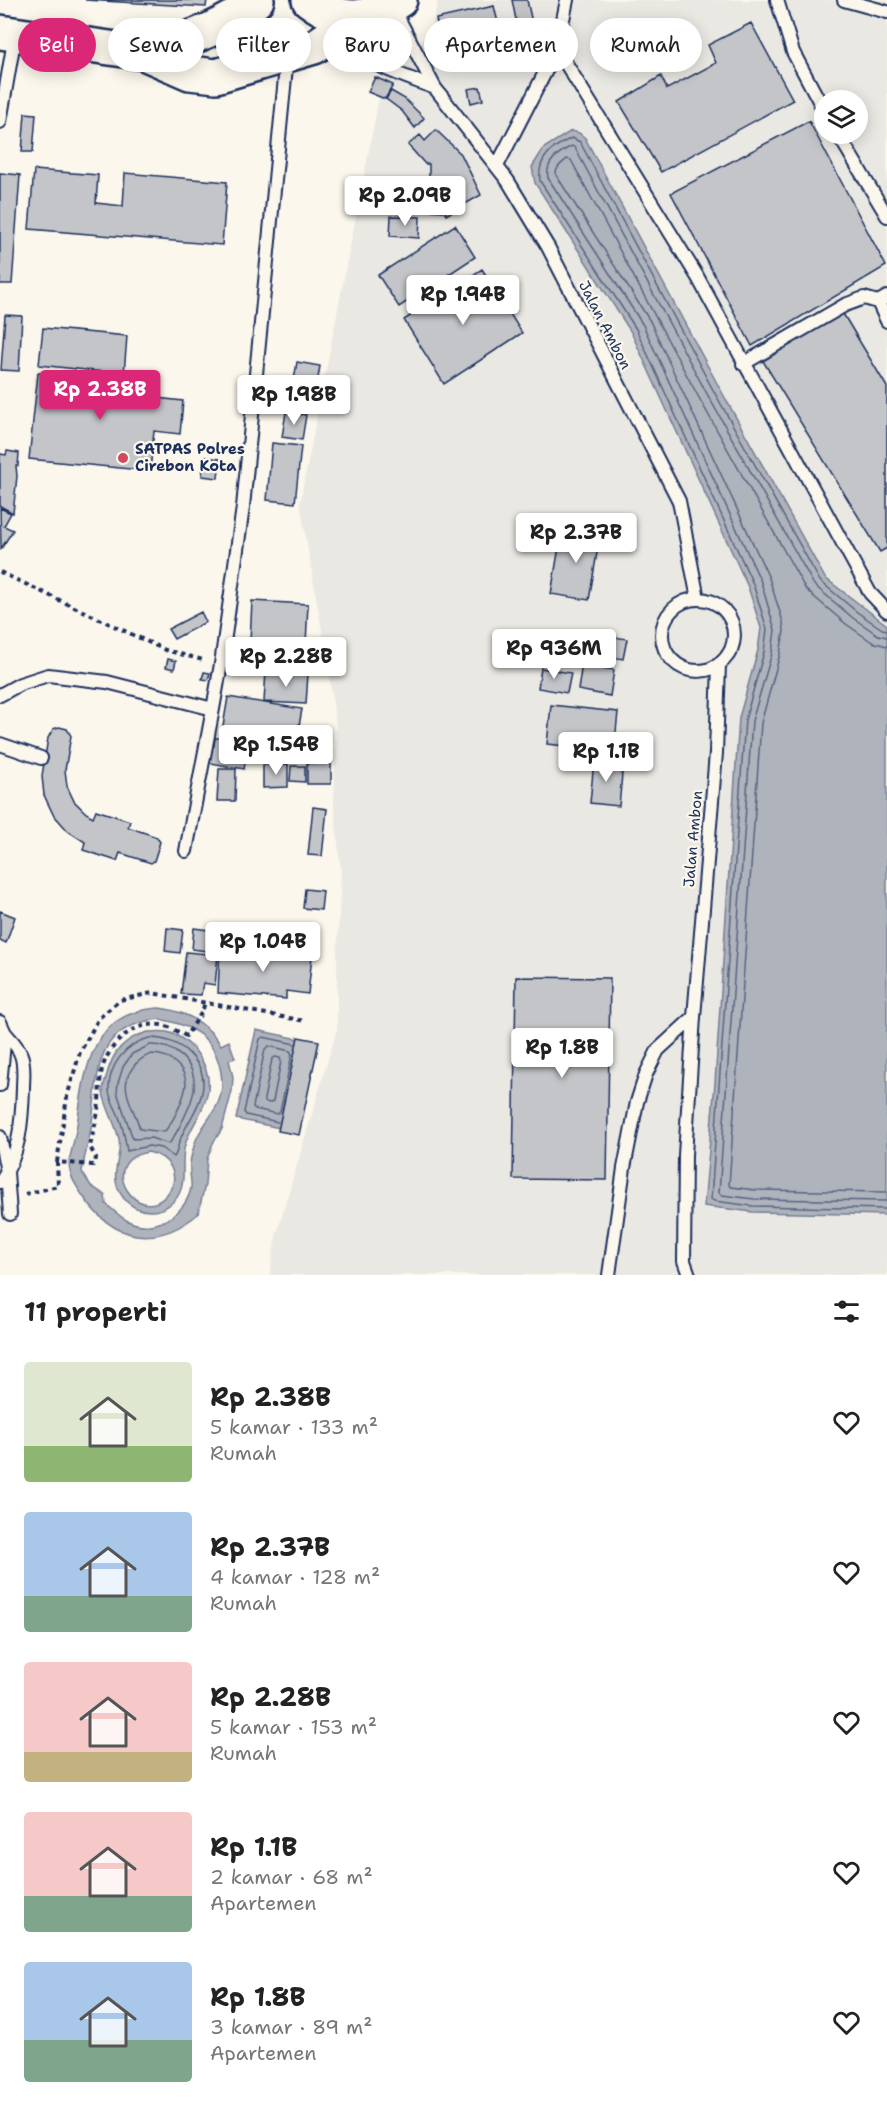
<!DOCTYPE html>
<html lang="id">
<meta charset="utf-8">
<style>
body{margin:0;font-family:"Shantell Sans",sans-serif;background:#f2f2f2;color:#222;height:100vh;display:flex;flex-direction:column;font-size:22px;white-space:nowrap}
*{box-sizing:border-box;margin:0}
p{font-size:20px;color:#767676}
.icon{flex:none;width:33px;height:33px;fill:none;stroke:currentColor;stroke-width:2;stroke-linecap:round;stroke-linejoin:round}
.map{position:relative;height:1275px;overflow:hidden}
.details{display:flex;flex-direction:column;background:#fff;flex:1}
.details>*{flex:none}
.top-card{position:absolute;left:18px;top:18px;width:852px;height:54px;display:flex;gap:12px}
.controls{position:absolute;left:814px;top:90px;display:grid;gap:12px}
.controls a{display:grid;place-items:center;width:54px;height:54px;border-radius:50%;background:#fff;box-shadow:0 3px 15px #0003;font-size:30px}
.price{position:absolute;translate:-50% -51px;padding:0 14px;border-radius:6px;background:#fff;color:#222;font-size:20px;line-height:39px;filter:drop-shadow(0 2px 3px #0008)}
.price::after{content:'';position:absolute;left:50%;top:36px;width:18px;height:14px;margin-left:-9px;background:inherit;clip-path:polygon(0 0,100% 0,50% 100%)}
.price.current{background:#db2777;color:#fff}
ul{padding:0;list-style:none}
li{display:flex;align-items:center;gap:18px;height:150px;padding:0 24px}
li span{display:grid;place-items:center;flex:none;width:168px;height:120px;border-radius:6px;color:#555}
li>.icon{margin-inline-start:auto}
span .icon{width:72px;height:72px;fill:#fffc;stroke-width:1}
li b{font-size:26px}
h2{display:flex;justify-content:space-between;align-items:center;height:72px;padding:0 24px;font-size:26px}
.chip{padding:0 21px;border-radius:27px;background:#fff;box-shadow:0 3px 15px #0003;font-size:21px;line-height:54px}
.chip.current{background:#db2777;color:#fff}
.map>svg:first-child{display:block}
</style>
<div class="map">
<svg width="887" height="1275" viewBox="0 0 887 1275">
<rect width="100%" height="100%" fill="#fbf7ec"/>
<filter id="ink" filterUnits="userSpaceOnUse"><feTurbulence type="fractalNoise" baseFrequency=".0167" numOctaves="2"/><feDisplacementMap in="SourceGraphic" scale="12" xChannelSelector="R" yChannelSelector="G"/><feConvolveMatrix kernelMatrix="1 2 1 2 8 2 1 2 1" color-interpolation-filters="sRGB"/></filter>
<g filter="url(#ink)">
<path fill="#eae8e2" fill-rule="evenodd" d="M438,0H887V625L825,578L718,385L535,183L631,332L748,587L761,628L758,650L739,718L715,1083L705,1206L753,1212L887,1215V1275H270L276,1236L337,1029V955L341,872L334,804L336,726L328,666L300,503L383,78L431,30ZM825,100H858V134H825Z"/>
<path fill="#afb3bb" stroke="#747e96" stroke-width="1.5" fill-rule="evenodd" d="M571,131L579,133L585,138L718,385L825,578L887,625V1215L753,1212L704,1206L715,1083L739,718L758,650L761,628L748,587L631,332L535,183L532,167L544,148Z
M159,1008C186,1011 206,1022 221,1045L229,1041L235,1058L229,1060L233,1077L232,1091L222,1129L213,1143L207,1159L205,1185L198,1214C156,1249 113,1241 83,1196C75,1184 69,1176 69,1161C72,1149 75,1137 77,1125C85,1069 90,1012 159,1008ZM159,1019C176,1022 197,1029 208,1042C221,1058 226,1085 218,1103C212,1117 199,1129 195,1143C193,1150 190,1158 190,1165C189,1173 192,1181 191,1188C186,1215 153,1234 128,1221C120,1217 113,1210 106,1204L105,1195L91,1186L82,1172C84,1156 90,1139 92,1122C99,1070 93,1027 159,1019Z
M256,1030L309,1041L290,1130L236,1119Z
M148,1032C154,1032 161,1031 167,1032C192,1039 214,1068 207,1095C203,1113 190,1127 185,1145C180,1161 187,1179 179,1194C174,1204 161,1212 149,1211C128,1210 113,1191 116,1170C117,1159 121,1151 119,1139C116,1125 104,1103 103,1092C103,1086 105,1080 107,1074C113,1051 125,1038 148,1032ZM148,1152C168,1156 182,1174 168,1193C140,1230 93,1161 148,1152Z"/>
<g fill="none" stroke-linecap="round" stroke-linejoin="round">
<path stroke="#566483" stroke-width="1.5" d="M887,630L882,629L857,612L820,581L712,388L580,142L572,138C552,147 537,158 540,181L636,329L753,584L767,629L764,652L745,720L711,1199L714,1201L753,1206L887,1209
M887,637L878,635L853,618L814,585L706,392L575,148L572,146C558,153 545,162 548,178L643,325L761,582L775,630L772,653L752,721L719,1193L722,1195L754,1199L887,1201
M887,646L872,642L846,624L806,590L698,396L571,160L567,159C562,163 555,168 556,175L650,321L769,578L783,622L784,631L780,654L761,723L729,1185L731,1187L755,1190L887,1192
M149,1038C178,1037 209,1061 202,1093C198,1110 186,1124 180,1140C177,1146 178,1152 174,1157L161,1148L149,1146L127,1151C125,1138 123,1126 118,1114C115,1107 110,1099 109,1091C108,1066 125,1044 149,1038Z
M150,1045C174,1044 197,1063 194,1089C193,1103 177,1133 169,1144L151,1138L133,1139L117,1092L118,1083L123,1067L132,1054Z
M269,1046L290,1051L292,1054L280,1112L277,1114L255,1109L253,1107L265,1049Z
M152,1054C170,1054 190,1070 185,1090C182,1103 173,1122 164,1132L140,1129C137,1117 129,1104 127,1092C123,1075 137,1058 152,1054Z
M275,1057L280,1058L281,1061L273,1101L270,1103L265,1102L264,1099L272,1059Z
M278,1122L246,1115L244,1112L260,1039L263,1037L295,1044"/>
</g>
<path fill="#c3c5c9" stroke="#1b2f5e" stroke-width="1.5" d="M85,0H207L206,7Z
M512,0H527L533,27L518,30Z
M494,6L504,48L445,61L436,19Z
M751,23L793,100L661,172L619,102L661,76L667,89L716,63L708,45Z
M375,77L393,85L385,99L368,92Z
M480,87L483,100L471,103L468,89Z
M391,91L405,99L424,118L415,128L402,111L386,99Z
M25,113L36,114L33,152H22Z
M809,121L886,266L752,346L671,193Z
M436,130L461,154L481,195L446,215L445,211L429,210V164H425L408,145L420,135L425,141Z
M34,170L98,175L96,203L123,206L125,173L227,182L222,245L29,229Z
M0,173L20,175L12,284H0Z
M391,216L420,217L419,238L390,236Z
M455,225L475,257L399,307L378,275Z
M482,269L522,333L444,384L404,320Z
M842,312L887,387V548L880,552L763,361Z
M5,315L22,316L19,371L1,370Z
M43,328L127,336L124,374L39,365Z
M297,362L320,366L315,396L292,392Z
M38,373L158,384L157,398L183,401L180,434L154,431L150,471L29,459Z
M286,412L306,415L302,440L282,437Z
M272,443L301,446L295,503L267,500Z
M7,451L19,453L18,466H16L17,476L13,513L0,506V454L6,455Z
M204,457L220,459L218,478L202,476Z
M0,508L11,513L4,526L13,530L1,549Z
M562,529L600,535L589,600L551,594Z
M252,601L308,604L305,664L249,661Z
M201,612L206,622L174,639L168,629Z
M596,634L627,639L623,659L593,654Z
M531,635L565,640L561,661L528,655Z
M168,659L176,661L174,669L166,667Z
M582,664L614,670L610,696L578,690Z
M541,668L571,673L567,693L538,688Z
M266,671L308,674L306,704L264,702Z
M204,672L210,673L208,680L202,679Z
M228,697L302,709L296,743L265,737L261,759L246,757L244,769L205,762L208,745L214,746L215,738H221Z
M551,705L618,712L614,751L547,744Z
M59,727L67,729L71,736L65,770L67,786L74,801L86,813L93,817L96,810L130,821L128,827L157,837L160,842L154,861L151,863L120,853L117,861L83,850L85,842L68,831L53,814L44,795L42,776L48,738L53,729Z
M594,761L623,764L619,806L590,803Z
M307,763H331V784H307Z
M288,764V787L263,788V765Z
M291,766H305V782L290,781Z
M219,769H236L235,801H217Z
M313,807L327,809L322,856L308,855Z
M305,889L323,891L321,910L303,908Z
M0,911L15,917L6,943L0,940Z
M167,928L183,930L180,953L165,951Z
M194,928L216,931L214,952L192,949Z
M220,947L312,956L308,994L286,991V999L218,993Z
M186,952L218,955L215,985L203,983L201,995L181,994Z
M516,977L610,978L607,1180L513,1179Z
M298,1037L319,1041L299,1135L278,1131Z"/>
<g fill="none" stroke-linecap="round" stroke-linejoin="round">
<defs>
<path id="service" d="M777,0L793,52L825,112
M844,0L887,12
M392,6L435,88L508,181L548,247L679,501L698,599
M333,36C362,63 399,74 435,88
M557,49L697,276L870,593L887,611
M0,122L15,35
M838,134L887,216
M497,166L557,49L567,0
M887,297L878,302L887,321
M743,364L845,305L864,298L878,302
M662 635a36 36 0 1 1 72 0a36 36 0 1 1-72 0Z
M0,695L20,684L48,675L107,682L213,709L221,664L243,507L287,57
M0,744L41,758
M186,851L213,709
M0,1022L5,1033L0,1085
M0,1137L7,1172L10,1214
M0,1182C20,1155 22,1121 23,1088C23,1078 25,1065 21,1055C18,1046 11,1040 5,1033
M609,1275L624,1168L637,1102L646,1074L658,1050L694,1017
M689,1275L684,1261L685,1155L694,1017L716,753L719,664"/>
<path id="trunk" d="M309,0C340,24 368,21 400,0
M0,32L144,53L190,73L216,76L314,47L359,17
M144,53C184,40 225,29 257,0"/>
</defs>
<use href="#service" stroke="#1b2f5e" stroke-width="16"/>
<use href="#trunk" stroke="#1b2f5e" stroke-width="38"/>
<path stroke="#1b2f5e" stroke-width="4" stroke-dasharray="4.5 4.5" stroke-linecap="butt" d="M0,572L165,650L203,660
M57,1162L67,1097L80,1052L99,1018L120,1000L152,993L305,1021
M25,1194L58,1186L57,1162L93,1165L95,1163L96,1158L90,1147C92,1135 96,1123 98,1111C100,1097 99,1083 102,1069C109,1044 133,1021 161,1025C170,1026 178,1032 186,1036L202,1012L205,1002"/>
<use href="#service" stroke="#fbf7ec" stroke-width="12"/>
<use href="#trunk" stroke="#fbf7ec" stroke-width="33"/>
</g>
</g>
<circle fill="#d1495b" stroke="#fbf7ec" stroke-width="2" cx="123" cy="458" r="6"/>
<g text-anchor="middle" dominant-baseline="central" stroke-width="4.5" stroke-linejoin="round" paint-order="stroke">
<g font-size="15" fill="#1b2f5e" stroke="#fbf7ec">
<text transform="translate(605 325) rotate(63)">Jalan Ambon</text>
<text transform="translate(693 839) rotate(-85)">Jalan Ambon</text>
</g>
<g font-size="15" font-weight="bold" fill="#1b2f5e" stroke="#fbf7ec" text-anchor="start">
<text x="135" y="449">SATPAS Polres<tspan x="135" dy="17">Cirebon Kota</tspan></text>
</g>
</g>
</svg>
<div class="controls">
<a><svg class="icon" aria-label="layers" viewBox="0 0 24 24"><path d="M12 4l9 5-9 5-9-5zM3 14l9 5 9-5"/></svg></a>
</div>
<b class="price" style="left:405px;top:227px">Rp 2.09B</b>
<b class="price" style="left:463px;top:326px">Rp 1.94B</b>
<b class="price current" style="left:100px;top:421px">Rp 2.38B</b>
<b class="price" style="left:294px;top:426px">Rp 1.98B</b>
<b class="price" style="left:576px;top:564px">Rp 2.37B</b>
<b class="price" style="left:554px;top:680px">Rp 936M</b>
<b class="price" style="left:286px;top:688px">Rp 2.28B</b>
<b class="price" style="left:276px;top:776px">Rp 1.54B</b>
<b class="price" style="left:606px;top:783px">Rp 1.1B</b>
<b class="price" style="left:263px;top:973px">Rp 1.04B</b>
<b class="price" style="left:562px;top:1079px">Rp 1.8B</b>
<div class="top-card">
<a class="chip current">Beli</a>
<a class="chip">Sewa</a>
<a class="chip">Filter</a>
<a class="chip">Baru</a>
<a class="chip">Apartemen</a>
<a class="chip">Rumah</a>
</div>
</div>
<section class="details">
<h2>11 properti<svg class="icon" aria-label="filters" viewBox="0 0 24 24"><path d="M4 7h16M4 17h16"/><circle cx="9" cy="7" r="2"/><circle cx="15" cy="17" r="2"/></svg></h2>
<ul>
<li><span style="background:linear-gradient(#dfe7d0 70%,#8fb573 0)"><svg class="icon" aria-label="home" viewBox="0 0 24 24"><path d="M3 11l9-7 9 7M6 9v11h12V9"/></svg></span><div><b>Rp 2.38B</b><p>5 kamar · 133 m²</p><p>Rumah</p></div><svg class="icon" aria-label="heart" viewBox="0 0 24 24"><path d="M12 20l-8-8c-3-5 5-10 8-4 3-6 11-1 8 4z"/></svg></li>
<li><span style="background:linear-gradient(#a9c7e8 70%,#7fa58c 0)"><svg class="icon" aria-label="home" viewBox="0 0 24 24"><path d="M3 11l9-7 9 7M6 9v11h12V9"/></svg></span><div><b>Rp 2.37B</b><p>4 kamar · 128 m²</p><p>Rumah</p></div><svg class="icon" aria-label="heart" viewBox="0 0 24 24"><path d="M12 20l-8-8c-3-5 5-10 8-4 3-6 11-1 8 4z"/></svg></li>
<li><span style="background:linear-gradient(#f6c9c9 75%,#c2b280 0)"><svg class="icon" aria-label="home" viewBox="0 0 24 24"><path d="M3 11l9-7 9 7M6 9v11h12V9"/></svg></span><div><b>Rp 2.28B</b><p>5 kamar · 153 m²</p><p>Rumah</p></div><svg class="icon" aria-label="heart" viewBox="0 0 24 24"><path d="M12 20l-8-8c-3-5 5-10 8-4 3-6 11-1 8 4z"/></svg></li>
<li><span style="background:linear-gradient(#f6c9c9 70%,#7fa58c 0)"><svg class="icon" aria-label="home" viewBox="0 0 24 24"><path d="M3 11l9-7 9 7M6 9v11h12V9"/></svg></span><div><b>Rp 1.1B</b><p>2 kamar · 68 m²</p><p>Apartemen</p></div><svg class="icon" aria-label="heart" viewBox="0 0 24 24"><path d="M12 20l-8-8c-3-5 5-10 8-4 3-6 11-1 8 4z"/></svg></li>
<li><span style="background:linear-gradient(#a9c7e8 65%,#7fa58c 0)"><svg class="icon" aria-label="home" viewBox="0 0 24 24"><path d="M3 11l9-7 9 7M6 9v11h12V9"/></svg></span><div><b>Rp 1.8B</b><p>3 kamar · 89 m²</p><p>Apartemen</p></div><svg class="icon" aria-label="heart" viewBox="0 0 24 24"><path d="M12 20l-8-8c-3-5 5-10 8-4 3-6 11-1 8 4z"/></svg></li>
</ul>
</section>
